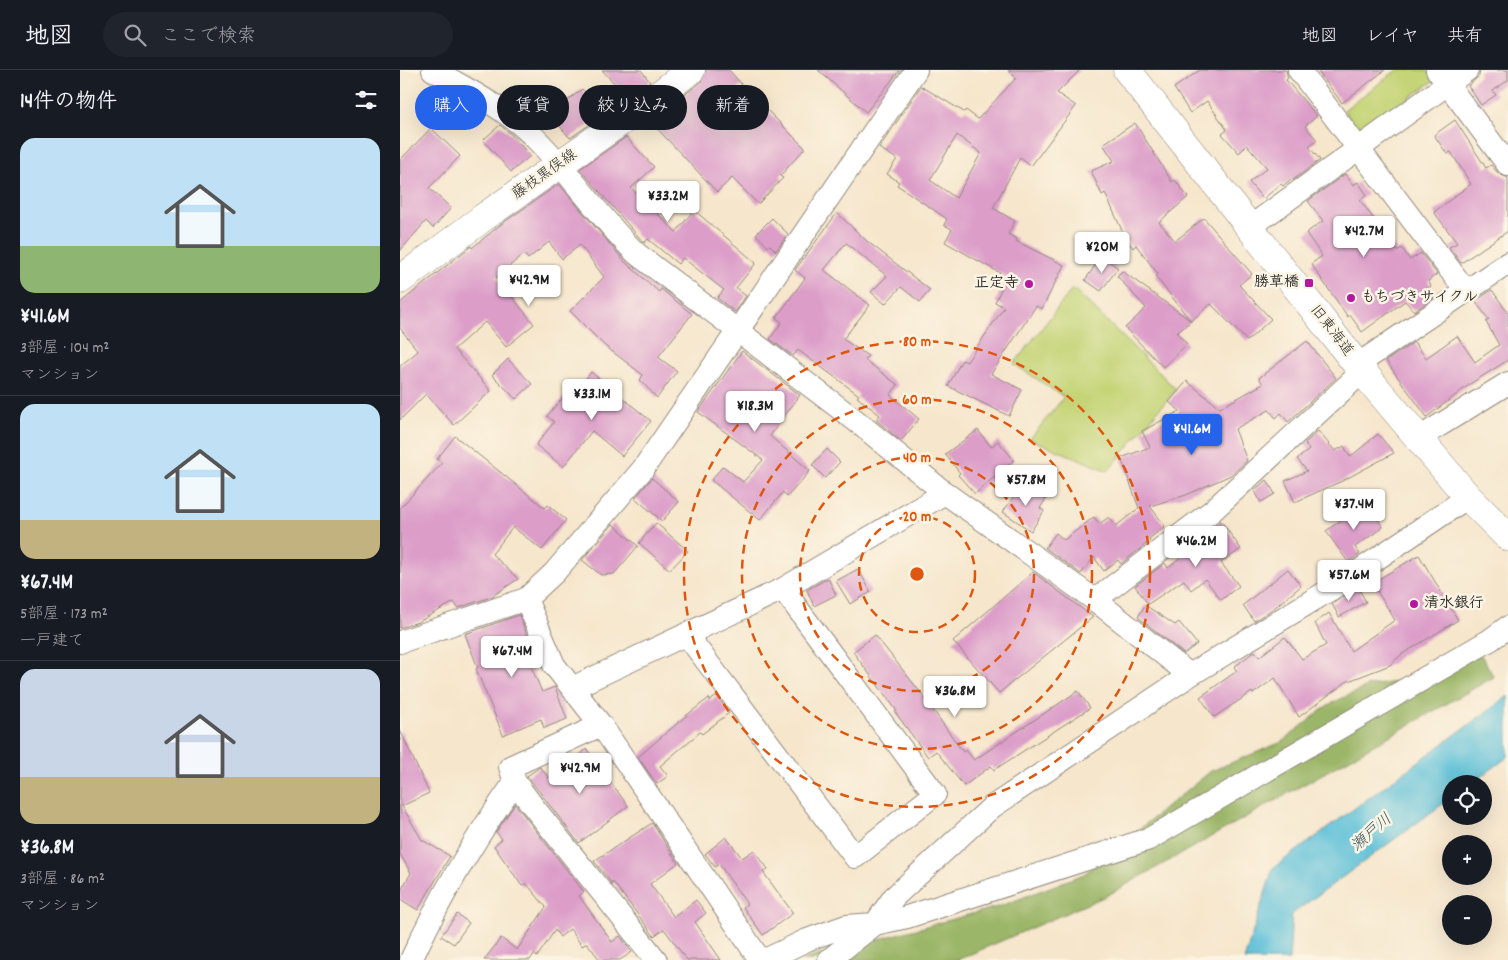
<!DOCTYPE html>
<html lang="ja">
<meta charset="utf-8">
<style>
body{margin:0;font-family:Dekko,"Klee One",sans-serif;background:#20242c;color:#f1f3f6;height:100vh;display:flex;flex-direction:column;font-size:19px;white-space:nowrap}
*{box-sizing:border-box;margin:0}
p{font-size:16px;color:#9ea1a6}
.icon{flex:none;width:28px;height:28px;fill:none;stroke:currentColor;stroke-width:2;stroke-linecap:round;stroke-linejoin:round}
.map{position:relative;flex:1;overflow:hidden}
.side{display:flex;flex-direction:column;background:#171b24;width:400px}
.side>*{flex:none}
.hud{position:absolute;left:15px;top:15px;width:475px;height:45px;display:flex;gap:10px}
.controls{position:absolute;left:1042px;top:705px;display:grid;gap:10px}
.controls a{display:grid;place-items:center;width:50px;height:50px;border-radius:50%;background:#171b24;box-shadow:0 5px 20px #0002;font-size:25px}
.price{position:absolute;translate:-50% -42px;padding:0 11px;border-radius:5px;background:#fff;color:#222;font-size:16px;line-height:32px;filter:drop-shadow(0 1px 2px #0008)}
.price::after{content:'';position:absolute;left:50%;top:30px;width:15px;height:11px;margin-left:-8px;background:inherit;clip-path:polygon(0 0,100% 0,50% 100%)}
.price.active{background:#2563eb;color:#fff}
ul{padding:0;list-style:none}
li{display:grid;align-content:center;gap:10px;height:265px;padding:0 20px}
li+li{border-top:1px solid #363941}
li span{display:grid;place-items:center;height:155px;border-radius:15px;color:#555}
li>.icon{margin-inline-start:auto}
span .icon{width:90px;height:90px;fill:#fffc;stroke-width:1}
li b{font-size:21px}
h2{display:flex;justify-content:space-between;align-items:center;height:60px;padding:0 20px;font-size:21px}
.chip{padding:0 18px;border-radius:22px;background:#171b24;box-shadow:0 5px 20px #0002;font-size:18px;line-height:45px}
.chip.active{background:#2563eb;color:#fff}
header{display:flex;align-items:center;gap:30px;box-sizing:border-box;height:70px;padding:0 25px;background:#171b24;border-bottom:1px solid #363941}
header strong{font-size:24px}
nav{display:flex;gap:28px;margin-inline-start:auto;font-size:18px}
.search{width:350px;height:45px;background:#20242c;display:flex;align-items:center;gap:12px;box-sizing:border-box;padding:0 18px;border-radius:28px;color:#9ea1a6;font-size:19px}
main{display:flex;flex:1;min-height:0}
.map>svg:first-child{display:block}
</style>
<header>
<strong>地図</strong>
<div class="search"><svg class="icon" aria-label="search" viewBox="0 0 24 24"><circle cx="10" cy="10" r="6"/><path d="M15 15l6 6"/></svg>ここで検索</div>
<nav><a>地図</a><a>レイヤ</a><a>共有</a></nav>
</header>
<main>
<section class="side">
<h2>14件の物件<svg class="icon" aria-label="filters" viewBox="0 0 24 24"><path d="M4 7h16M4 17h16"/><circle cx="9" cy="7" r="2"/><circle cx="15" cy="17" r="2"/></svg></h2>
<ul>
<li><span style="background:linear-gradient(#bfe0f5 70%,#8fb573 0)"><svg class="icon" aria-label="home" viewBox="0 0 24 24"><path d="M3 11l9-7 9 7M6 9v11h12V9"/></svg></span><div><b>¥41.6M</b><p>3部屋 · 104 m²</p><p>マンション</p></div></li>
<li><span style="background:linear-gradient(#bfe0f5 75%,#c2b280 0)"><svg class="icon" aria-label="home" viewBox="0 0 24 24"><path d="M3 11l9-7 9 7M6 9v11h12V9"/></svg></span><div><b>¥67.4M</b><p>5部屋 · 173 m²</p><p>一戸建て</p></div></li>
<li><span style="background:linear-gradient(#c9d6e8 70%,#c2b280 0)"><svg class="icon" aria-label="home" viewBox="0 0 24 24"><path d="M3 11l9-7 9 7M6 9v11h12V9"/></svg></span><div><b>¥36.8M</b><p>3部屋 · 86 m²</p><p>マンション</p></div></li>
</ul>
</section>
<div class="map">
<svg width="1108" height="890" viewBox="0 0 1108 890">
<rect width="100%" height="100%" fill="#fcf5e5"/>
<filter id="ink" filterUnits="userSpaceOnUse"><feTurbulence type="fractalNoise" baseFrequency=".02" numOctaves="2"/><feDisplacementMap in="SourceGraphic" scale="10" xChannelSelector="R" yChannelSelector="G"/><feConvolveMatrix kernelMatrix="1 2 1 2 8 2 1 2 1" color-interpolation-filters="sRGB"/></filter>
<filter id="wash" filterUnits="userSpaceOnUse"><feTurbulence type="fractalNoise" baseFrequency=".0096" numOctaves="4" result="noise"/><feDisplacementMap in="SourceGraphic" scale="20" xChannelSelector="R" yChannelSelector="G"/><feGaussianBlur stdDeviation="1.12" result="paint"/><feColorMatrix in="noise" values="0 0 0 0 0 0 0 0 0 0 0 0 0 0 0 0 0 1.4 0 .05"/><feComposite in="paint" operator="in"/></filter>
<g filter="url(#wash)">
<rect width="100%" height="100%" fill="#f6e6cc"/>
<path fill="#c4d476" stroke="#788050" d="M997,0H1026L1035,10L960,62L944,40Z
M673,218L776,319L708,401L630,369L664,327L614,294Z"/>
<path fill="#9bb667" stroke="#637049" d="M1081,585L1094,607L708,825L557,890H402L601,836L684,804L811,701L882,672L928,635L968,616L1003,611Z"/>
<path fill="#5abfd8" stroke="#427582" d="M1108,626V687L1071,714H1051V728L892,844L889,890H844L873,798Z"/>
<g id="blocks">
<path fill="#dc9dc9" fill-rule="evenodd" d="M202,0H241L250,12L228,28Z
M306,0H329L342,15L327,29L349,54L364,37L405,78L380,106L383,108L358,134L332,108L317,122L250,51L301,12Z
M418,0H500L466,42Z
M608,0H680L657,23L676,36L631,96L620,88L593,138L615,151L608,164L617,169L616,171L664,195L642,239L636,236L591,304L622,320L609,346L548,316L562,290L567,292L604,237L595,232L607,207L545,172L552,159L544,155L547,149L497,115L499,112L487,104L497,89L479,78L521,16L564,42L566,40L578,49L616,8ZM557,65L581,83L556,128L530,110Z
M800,0H886L888,8L886,10L917,46L905,56L917,70L909,77L920,90L893,110L892,108L883,116L881,114L863,129L849,112L867,98L847,75L839,83L822,64L827,60L807,31L790,43L774,18Z
M917,0H985L942,33Z
M1080,0H1108V10L1093,21L1096,25L1081,35L1068,16L1079,6Z
M182,19L205,44L170,68L146,40L158,29L162,35Z
M1055,50L1086,98L1091,95L1098,103L1108,108V161L1061,193L1049,177L1057,173L1034,142L1071,114L1051,82L1047,84L1034,65Z
M735,53L772,112L775,110L788,127L759,152L775,171L804,148L852,204L839,215L871,249L847,271L811,234L791,251L756,207L758,204L736,175L733,178L726,169L705,123L702,125L691,101L714,91L703,74Z
M100,55L112,65L130,86L111,102L83,70Z
M31,58L60,86L29,118L51,138L33,158L26,151L0,181V90Z
M226,67L254,97L231,118L276,162L294,140L356,193L336,218L346,226L335,242L317,228L324,220L283,188L278,194L248,169L244,173L180,99Z
M945,104L953,115L958,112L967,125L960,130L997,181L1002,178L1010,190L1021,183L1037,204L1028,211L1031,216L1028,218L1035,227L1014,241L1005,231L962,262L950,245L948,247L911,194L922,186L906,163L923,151L908,131Z
M159,114L225,192L259,222L261,219L292,244L258,287L277,301L257,328L240,310L243,305L205,276L170,241L204,207L180,175L162,189L149,172L128,189L124,184L96,207L134,254L106,277L85,252L54,279L91,321L54,355L26,324L0,350V296L18,281L0,258V233L71,176L72,178L100,155Z
M437,143L468,172L530,220L520,232L501,217L485,234L471,222L487,206L446,173L424,200L470,235L443,269L468,286L465,290L498,315L490,325L519,349L501,371L476,350L480,345L457,327L459,325L398,280L393,286L370,269L382,252L376,248L405,208L395,200Z
M372,148L388,164L376,181L370,175L368,177L356,164Z
M702,186L718,198L701,221L685,210Z
M722,201L791,251L777,263L787,274L763,297L725,258L746,238L717,206Z
M1092,220L1108,243V290L1070,314L1027,347L986,291L1014,272L1026,288L1057,266L1075,292L1099,275L1086,252L1089,250L1075,231Z
M907,271L936,308L888,352L881,343L876,348L869,340L835,359L847,391L831,405L786,425L750,436L765,456L749,469L750,471L721,494L718,490L704,501L694,487L681,504L645,478L656,463L664,470L694,447L699,454L709,447L716,456L739,438L721,388L750,377L742,361L780,341L769,332L787,311L820,338L863,314L859,308Z
M342,281L400,325L370,366L410,401L387,427L383,422L360,450L311,410L323,396L343,412L363,390L298,342Z
M108,289L132,314L116,329L92,305Z
M191,302L251,351L222,386L192,361L163,397L136,375L154,352L147,346L167,323L172,327Z
M578,360L591,377L598,371L614,390L575,424L558,405L560,403L545,384Z
M918,361L935,381L944,376L950,387L978,364L994,383L942,411L895,432L885,411L907,401L897,389L909,380L905,373Z
M55,366L145,438L148,435L166,450L142,480L113,457L92,484L118,509L91,527L58,538L54,532L18,552L0,558V438L42,393L37,389Z
M427,379L440,392L425,408L412,395Z
M252,408L279,432L262,451L235,428Z
M867,410L875,424L861,432L854,420Z
M623,413L646,429L640,438L644,441L631,461L603,442Z
M966,432L983,457L955,477L960,484L948,492L926,461Z
M821,451L841,479L821,493L839,516L821,530L805,509L791,520L784,510L748,534L735,516L765,493L768,498L809,465L806,462Z
M256,453L288,481L270,500L239,473Z
M213,454L238,476L214,504L201,505L182,490Z
M1019,485L1058,550L1001,585L990,595L946,612L899,647L875,608L853,624L852,622L814,647L800,627L837,601L834,597L855,581L859,587L885,567L902,589L926,575L915,553L929,543L951,581L995,550L972,513Z
M458,499L471,522L450,534L436,511Z
M888,499L901,516L874,538L854,551L843,535Z
M633,502L693,547L599,623L553,571Z
M428,508L436,525L414,536L407,520Z
M958,517L966,532L939,547L932,534Z
M745,535L775,555L779,552L797,574L784,584L738,547Z
M119,545L128,568L120,571L142,622L155,617L167,649L144,658L141,649L103,665L76,599L78,598L65,564Z
M475,565L521,623L563,682L566,680L574,690L678,621L690,638L594,700L591,696L564,716L536,681L528,687L495,642L497,641L453,582Z
M317,626L329,643L302,664L300,662L260,696L268,706L257,714L238,687L287,645L309,628L310,631Z
M0,660L29,723L2,736L22,770L50,786L18,840L0,829V822L11,803L0,784Z
M187,679L228,736L179,773L127,706L140,697L149,708Z
M115,734L184,822L179,826L212,872L220,866L232,882L220,890H200L187,873L182,876L170,859L160,867L155,860L137,887L134,884L130,890H84L101,868L117,880L146,837L126,813L122,816L94,776L102,769L96,762Z
M252,753L278,793L250,814L274,847L296,830L306,843L295,852L321,890H287L264,859L254,866L213,812L212,814L194,791Z
M326,767L342,788L354,780L368,799L363,802L393,843L363,865L343,837L347,834L319,794L315,797L305,784Z
M57,844L69,853L54,874L41,866Z"/>
</g>
</g>
<g filter="url(#ink)">
<use href="#blocks" fill-opacity="0" stroke="#90887c" stroke-width="1"/>
<g fill="none" stroke-linecap="round" stroke-linejoin="round">
<defs>
<path id="minor" d="M33,0C69,20 108,40 137,70C173,106 200,149 237,184L455,350L545,423L695,530L790,605
M899,0L1066,221
M1037,0L1108,95
M850,157L1067,0
M957,295L1108,193
M1019,368L1108,313
M126,529L154,595L201,655L360,890
M695,530L812,441L963,301
M286,564L455,787L535,724L383,519
M0,572L126,529L154,503L243,399L516,0
M172,618L383,519L545,423
M201,655L110,697L115,712L132,735L256,890
M11,890C40,827 75,768 115,712
M365,890L407,870L446,856L475,854L507,847L749,769L1090,570L1108,557
M429,890L475,854L494,827L592,737L790,605L941,513L1068,427"/>
<path id="tertiary" d="M727,0L957,295L1068,427L1108,467"/>
<path id="primary" d="M0,210L84,147L252,30L291,0"/>
</defs>
<use href="#minor" stroke="#90887c" stroke-width="24"/>
<use href="#tertiary" stroke="#90887c" stroke-width="29"/>
<use href="#primary" stroke="#90887c" stroke-width="29"/>
<use href="#minor" stroke="#fff" stroke-width="22"/>
<use href="#tertiary" stroke="#fff" stroke-width="28"/>
<use href="#primary" stroke="#fff" stroke-width="28"/>
</g>
</g>
<g fill="none" stroke="#df570e" stroke-width="2.5" stroke-dasharray="9 6">
<circle cx="517" cy="504" r="58"/>
<circle cx="517" cy="504" r="117"/>
<circle cx="517" cy="504" r="175"/>
<circle cx="517" cy="504" r="233"/>
</g>
<g fill="#b5179e" stroke="#fcf5e5" stroke-width="2">
<rect x="904" y="208" width="10" height="10" rx="2.5"/>
<circle cx="629" cy="214" r="5"/>
<circle cx="951" cy="228" r="5"/>
<circle cx="1014" cy="534" r="5"/>
</g>
<g text-anchor="middle" dominant-baseline="central" stroke-width="5" stroke-linejoin="round" paint-order="stroke">
<g font-size="15" fill="#2b2b2b" stroke="#fcf5e5">
<text transform="translate(145 105) rotate(-35)">藤枝黒俣線</text>
<text transform="translate(931 261) rotate(52)">旧東海道</text>
</g>
<g font-size="15" font-weight="bold" fill="#2b2b2b" stroke="#fcf5e5" text-anchor="end">
<text x="899" y="213">勝草橋</text>
<text x="619" y="214">正定寺</text>
<text x="961" y="228" text-anchor="start">もちづきサイクル</text>
<text x="1024" y="534" text-anchor="start">清水銀行</text>
</g>
<g font-size="16" font-style="italic" fill="#39575f" stroke="#fcf5e5">
<text transform="translate(972 763) rotate(-41)">瀬戸川</text>
</g>
</g>
<circle cx="517" cy="504" r="8" fill="#df570e" stroke="#fcf5e5" stroke-width="2.5"/>
<g font-size="15" text-anchor="middle" font-weight="bold" fill="#df570e" stroke="#fcf5e5" stroke-width="5" stroke-linejoin="round" paint-order="stroke">
<text x="517" y="276">80 m</text>
<text x="517" y="334">60 m</text>
<text x="517" y="392">40 m</text>
<text x="517" y="451">20 m</text>
</g>
</svg>
<div class="controls">
<a><svg class="icon" aria-label="locate" viewBox="0 0 24 24"><circle cx="12" cy="12" r="6"/><path d="M12 2v4M12 18v4M2 12h4M18 12h4"/></svg></a>
<a>+</a>
<a>−</a>
</div>
<b class="price" style="left:268px;top:153px">¥33.2M</b>
<b class="price" style="left:964px;top:188px">¥42.7M</b>
<b class="price" style="left:702px;top:204px">¥20M</b>
<b class="price" style="left:129px;top:237px">¥42.9M</b>
<b class="price" style="left:192px;top:351px">¥33.1M</b>
<b class="price" style="left:355px;top:363px">¥18.3M</b>
<b class="price active" style="left:792px;top:386px">¥41.6M</b>
<b class="price" style="left:626px;top:437px">¥57.8M</b>
<b class="price" style="left:954px;top:461px">¥37.4M</b>
<b class="price" style="left:796px;top:498px">¥46.2M</b>
<b class="price" style="left:949px;top:532px">¥57.6M</b>
<b class="price" style="left:112px;top:608px">¥67.4M</b>
<b class="price" style="left:555px;top:648px">¥36.8M</b>
<b class="price" style="left:180px;top:725px">¥42.9M</b>
<div class="hud">
<a class="chip active">購入</a>
<a class="chip">賃貸</a>
<a class="chip">絞り込み</a>
<a class="chip">新着</a>
</div>
</div>
</main>
